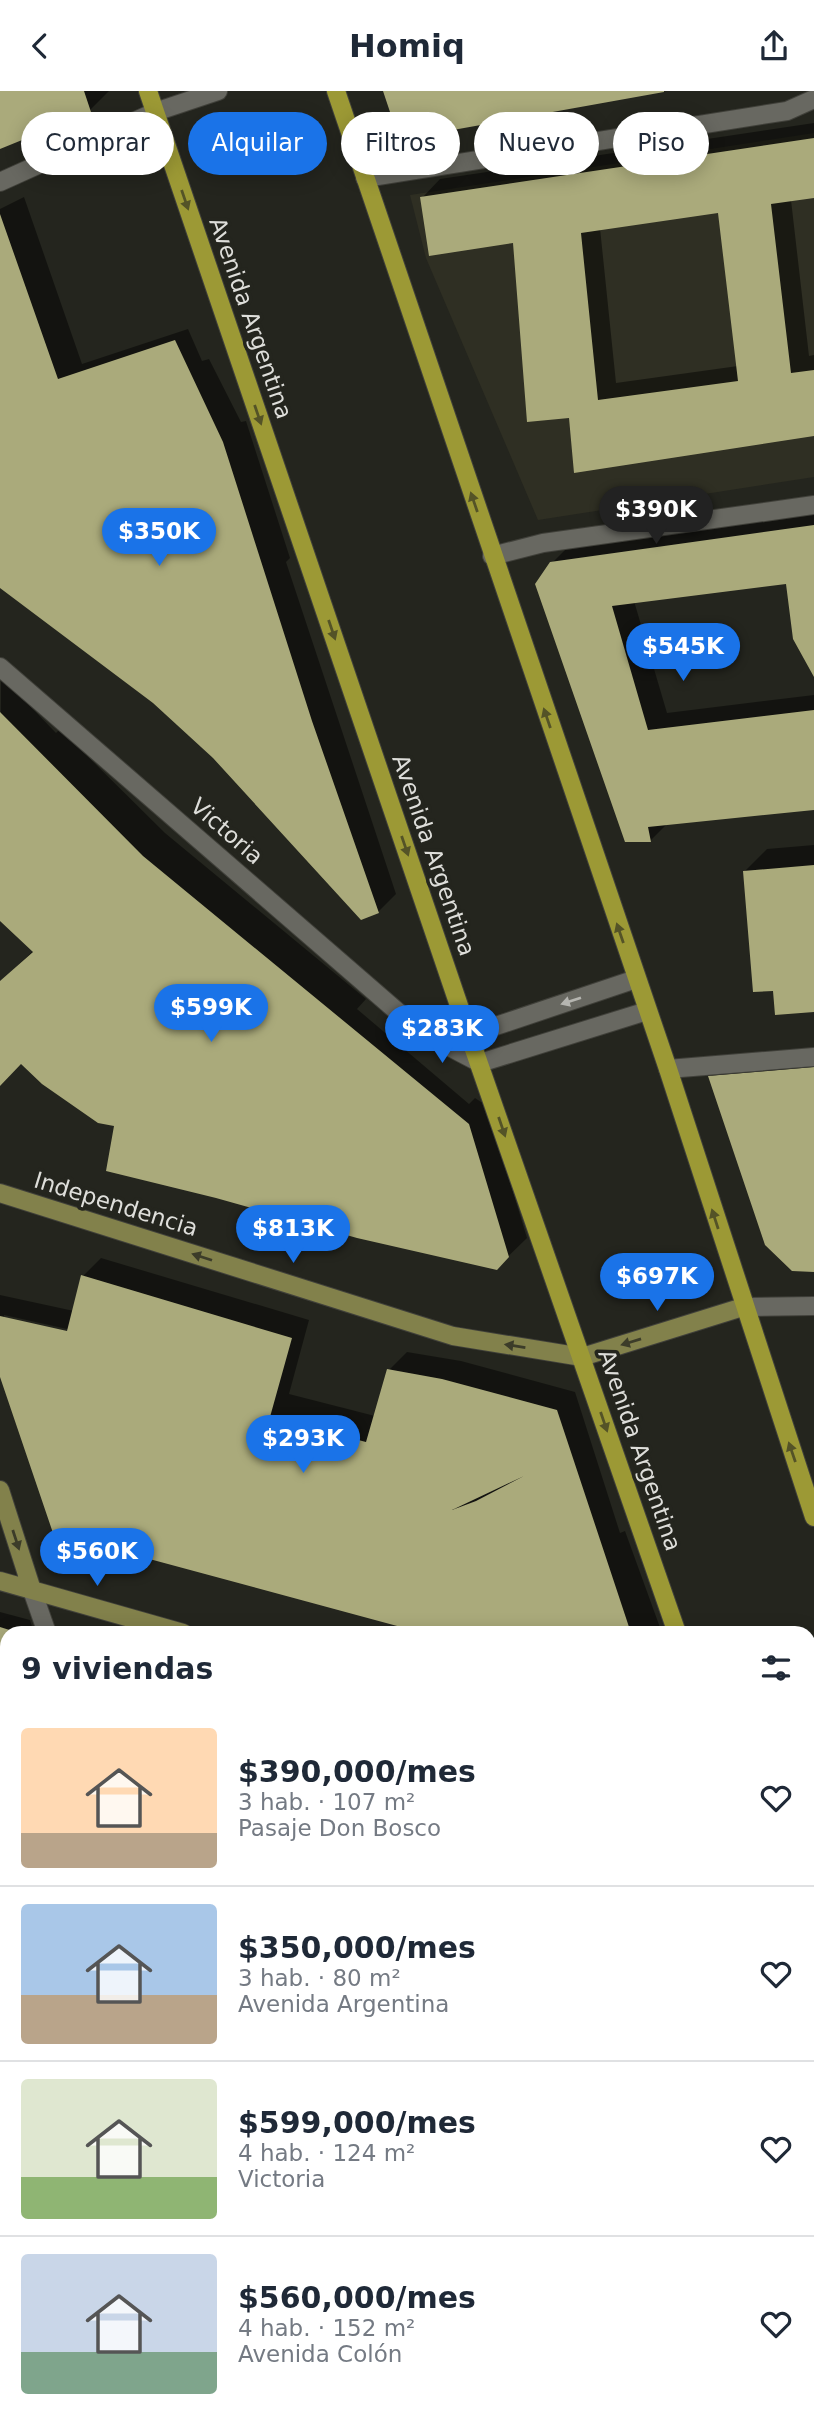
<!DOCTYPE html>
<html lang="es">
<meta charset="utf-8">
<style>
body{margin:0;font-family:"DejaVu Sans",sans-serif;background:#f2f2f3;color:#1f2937;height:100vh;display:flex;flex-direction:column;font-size:26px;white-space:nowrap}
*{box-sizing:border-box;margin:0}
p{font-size:23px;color:#747a83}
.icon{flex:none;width:38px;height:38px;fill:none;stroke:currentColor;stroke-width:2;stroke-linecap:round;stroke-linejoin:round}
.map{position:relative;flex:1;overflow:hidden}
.sheet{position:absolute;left:0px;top:1535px;width:816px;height:800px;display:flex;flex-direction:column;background:#fff;border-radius:21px 21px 0 0;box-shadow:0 4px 18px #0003}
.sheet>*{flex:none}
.top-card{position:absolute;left:21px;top:21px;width:774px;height:63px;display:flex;gap:14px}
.price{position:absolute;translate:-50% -60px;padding:0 16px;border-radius:24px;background:#1a73e8;color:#fff;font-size:23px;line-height:46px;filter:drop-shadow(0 2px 4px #0008)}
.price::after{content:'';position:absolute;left:50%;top:42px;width:21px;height:16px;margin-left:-10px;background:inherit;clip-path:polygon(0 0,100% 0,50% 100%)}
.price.on{background:#222;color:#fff}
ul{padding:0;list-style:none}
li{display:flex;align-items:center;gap:21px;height:175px;padding:0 21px}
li+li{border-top:2px solid #e0e1e3}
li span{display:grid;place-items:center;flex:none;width:196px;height:140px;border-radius:7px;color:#555}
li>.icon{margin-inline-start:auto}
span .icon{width:84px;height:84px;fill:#fffc;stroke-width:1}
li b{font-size:30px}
h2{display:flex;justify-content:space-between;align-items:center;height:84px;padding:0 21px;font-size:30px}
.tag{padding:0 24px;border-radius:32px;background:#fff;box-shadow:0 4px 18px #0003;font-size:24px;line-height:63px}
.tag.on{background:#1a73e8;color:#fff}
header{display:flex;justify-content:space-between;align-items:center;height:91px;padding:0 21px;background:#fff;font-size:32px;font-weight:700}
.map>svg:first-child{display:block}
</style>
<header><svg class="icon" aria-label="back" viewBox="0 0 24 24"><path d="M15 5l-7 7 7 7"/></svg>Homiq<svg class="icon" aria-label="share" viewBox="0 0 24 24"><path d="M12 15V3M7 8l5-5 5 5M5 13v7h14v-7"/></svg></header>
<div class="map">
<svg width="814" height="2334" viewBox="0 0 814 2334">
<rect width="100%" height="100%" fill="#24251e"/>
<path fill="#2f2f23" d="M814,42V386L538,429L426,167L410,104Z"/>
<path fill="#0007" fill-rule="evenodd" d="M0,0H109L90,19L0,56Z
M814,32V105L791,109L809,265L814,264V344L570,325L515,150L422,107L440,88ZM719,120L738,275L616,292L600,137Z
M24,106L82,273L188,238L202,270L209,268L241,331L246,330L290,467L286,471L396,803L378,821L154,611L0,493V118Z
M814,420V583L787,491L634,510L667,622L814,604V717L668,732L650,750L552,472L570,454Z
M1,585L56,642L60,638L165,742L366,908L357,918L469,1013L475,1007L487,1015L527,1147L496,1177L216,1105L22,971L0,995V891L34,859L0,827Z
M814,754V919L774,898L744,781L767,758Z
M814,971V1179L710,986L716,980Z
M101,1167L309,1229L289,1303L375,1325L389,1279L407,1261L461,1270L575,1301L620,1442L625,1440L662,1542H424L0,1281V1204L74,1220L83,1185ZM4,1224L76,1240L75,1244L4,1228Z
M0,1521L30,1529L34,1542H7V1642L0,1644Z
M3,1864L7,1879V1992L0,1990V1865Z
M808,1949L814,1963V2056L808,2058Z
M0,1992L7,1998V2014L0,2021Z
M17,2328H62V2334H17Z
M106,2328L107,2334H82L87,2329Z
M256,2328H358L349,2334H249Z"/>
<path fill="#aaaa7b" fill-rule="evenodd" d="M0,0H84L91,21L0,58Z
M383,0H664V1L414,46L394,33Z
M814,47V107L771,113L791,282L814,279V345L574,382L569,327L527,331L513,152L429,165L420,106ZM718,122L738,290L598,309L581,142Z
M0,123L58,288L175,249L223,351L312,630L379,822L361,829L213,667L153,612L0,497Z
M814,434V586L793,548L786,493L612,515L648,639L814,619V719L648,736L651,751H625L535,493L550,471Z
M0,621L143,765L469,1033L509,1166L497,1179L357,1147L216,1107L106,1080L114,1035L98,1032L42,993L21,973L0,995V890L33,861L0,830Z
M814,774V921L775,924L773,900L753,901L743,780Z
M814,976V1181L792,1180L765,1154L708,985Z
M81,1184L292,1247L270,1326L366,1351L387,1278L442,1288L557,1319L631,1542H423L53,1442L0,1286V1225L67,1240ZM524,1385L476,1410L452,1419Z
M0,1536L16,1541L7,1542V1644L0,1646Z
M7,1706V1819H6L0,1798V1709Z
M0,1936L7,1953V1994L0,1992Z
M15,2328H49V2334H15Z
M120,2328H154L145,2334H124Z
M259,2328H361L353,2334H249Z"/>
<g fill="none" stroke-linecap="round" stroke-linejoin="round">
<defs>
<path id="minor" d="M0,91L155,21L218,0
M492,465L543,452L814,414
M668,978L814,966
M743,1216L814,1215
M32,1499L47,1542
M0,1698L7,1697
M808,2102L814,2101
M237,2334L245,2328"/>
<path id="tertiary" d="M365,87L787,20L814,8
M0,576L421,941L480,972L647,920
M428,941L469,944L636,888"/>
<path id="secondary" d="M0,1102L453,1245L582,1266L743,1216
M0,1399L32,1499
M0,1490L183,1542
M808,1611L814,1609
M808,1682L814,1680"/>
<path id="primary" d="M148,0L469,944L677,1542
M336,0L668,978L814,1426
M808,1920L814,1937"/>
</defs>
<use href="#minor" stroke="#40403a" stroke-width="20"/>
<use href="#tertiary" stroke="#40403a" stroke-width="20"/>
<use href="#secondary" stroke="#40403a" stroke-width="20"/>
<use href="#primary" stroke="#40403a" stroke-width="20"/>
<use href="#minor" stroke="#686861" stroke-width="18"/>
<use href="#tertiary" stroke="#686861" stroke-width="18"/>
<use href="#secondary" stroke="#82814b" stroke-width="18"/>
<use href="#primary" stroke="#9c9935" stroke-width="18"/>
</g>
<defs><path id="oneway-solid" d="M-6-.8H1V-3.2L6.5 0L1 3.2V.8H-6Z" transform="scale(1.75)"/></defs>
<g fill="#545327">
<use href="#oneway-solid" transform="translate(185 109) rotate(71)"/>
<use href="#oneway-solid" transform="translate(258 324) rotate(71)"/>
<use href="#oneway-solid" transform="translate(474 411) rotate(-109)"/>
<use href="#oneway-solid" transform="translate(332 539) rotate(71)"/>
<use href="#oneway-solid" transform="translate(547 627) rotate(-109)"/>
<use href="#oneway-solid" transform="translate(405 755) rotate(71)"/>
<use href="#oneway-solid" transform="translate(620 842) rotate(-109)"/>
<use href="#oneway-solid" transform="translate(502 1036) rotate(71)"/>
<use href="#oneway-solid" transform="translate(715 1128) rotate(-108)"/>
<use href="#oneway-solid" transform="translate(604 1331) rotate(71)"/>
<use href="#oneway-solid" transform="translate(792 1361) rotate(-109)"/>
</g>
<use fill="#b5b5b0" href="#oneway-solid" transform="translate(571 910) rotate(162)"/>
<g fill="#3c3c29">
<use href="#oneway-solid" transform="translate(202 1166) rotate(-162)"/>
<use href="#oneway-solid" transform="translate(631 1251) rotate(163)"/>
<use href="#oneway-solid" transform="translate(515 1255) rotate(-171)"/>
<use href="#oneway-solid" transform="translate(16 1449) rotate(72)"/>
</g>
<g text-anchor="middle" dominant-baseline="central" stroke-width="7" stroke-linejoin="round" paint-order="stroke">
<g font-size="23" fill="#dededa" stroke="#24251e">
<text transform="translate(251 227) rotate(71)">Avenida Argentina</text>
<text transform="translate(227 740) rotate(41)">Victoria</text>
<text transform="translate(434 764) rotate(71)">Avenida Argentina</text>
<text transform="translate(116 1113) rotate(17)">Independencia</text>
<text transform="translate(640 1359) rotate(71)">Avenida Argentina</text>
</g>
</g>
</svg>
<b class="price on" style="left:656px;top:455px">$390K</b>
<b class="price" style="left:159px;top:477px">$350K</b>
<b class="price" style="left:683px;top:592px">$545K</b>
<b class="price" style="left:211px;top:953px">$599K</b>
<b class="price" style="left:442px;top:974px">$283K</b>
<b class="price" style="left:293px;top:1174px">$813K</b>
<b class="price" style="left:657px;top:1222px">$697K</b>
<b class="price" style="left:303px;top:1384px">$293K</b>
<b class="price" style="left:97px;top:1497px">$560K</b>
<div class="top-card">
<a class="tag">Comprar</a>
<a class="tag on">Alquilar</a>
<a class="tag">Filtros</a>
<a class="tag">Nuevo</a>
<a class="tag">Piso</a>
</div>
<section class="sheet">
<h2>9 viviendas<svg class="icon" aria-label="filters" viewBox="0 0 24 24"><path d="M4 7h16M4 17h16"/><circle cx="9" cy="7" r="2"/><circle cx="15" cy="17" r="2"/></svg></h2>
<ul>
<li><span style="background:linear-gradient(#ffd9b3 75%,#b9a48a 0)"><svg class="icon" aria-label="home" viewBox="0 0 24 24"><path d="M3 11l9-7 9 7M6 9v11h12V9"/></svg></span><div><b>$390,000/mes</b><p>3 hab. · 107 m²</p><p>Pasaje Don Bosco</p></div><svg class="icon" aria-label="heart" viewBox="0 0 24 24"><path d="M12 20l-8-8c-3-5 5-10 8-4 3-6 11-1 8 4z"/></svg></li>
<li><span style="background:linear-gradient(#a9c7e8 65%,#b9a48a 0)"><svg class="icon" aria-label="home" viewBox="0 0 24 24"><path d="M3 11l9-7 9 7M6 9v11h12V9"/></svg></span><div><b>$350,000/mes</b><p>3 hab. · 80 m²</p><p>Avenida Argentina</p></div><svg class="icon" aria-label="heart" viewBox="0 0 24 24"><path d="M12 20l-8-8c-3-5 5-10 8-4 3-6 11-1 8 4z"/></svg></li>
<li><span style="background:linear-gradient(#dfe7d0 70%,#8fb573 0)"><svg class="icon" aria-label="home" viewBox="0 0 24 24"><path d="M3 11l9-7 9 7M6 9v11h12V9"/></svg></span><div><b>$599,000/mes</b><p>4 hab. · 124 m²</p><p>Victoria</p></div><svg class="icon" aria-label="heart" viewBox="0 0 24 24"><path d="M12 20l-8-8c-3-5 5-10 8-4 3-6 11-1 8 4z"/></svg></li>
<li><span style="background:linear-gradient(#c9d6e8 70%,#7fa58c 0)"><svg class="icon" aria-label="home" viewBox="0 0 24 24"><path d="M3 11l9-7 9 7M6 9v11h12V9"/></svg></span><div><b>$560,000/mes</b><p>4 hab. · 152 m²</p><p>Avenida Colón</p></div><svg class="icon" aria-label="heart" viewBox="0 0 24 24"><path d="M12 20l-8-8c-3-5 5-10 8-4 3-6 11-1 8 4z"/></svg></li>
</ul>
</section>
</div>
